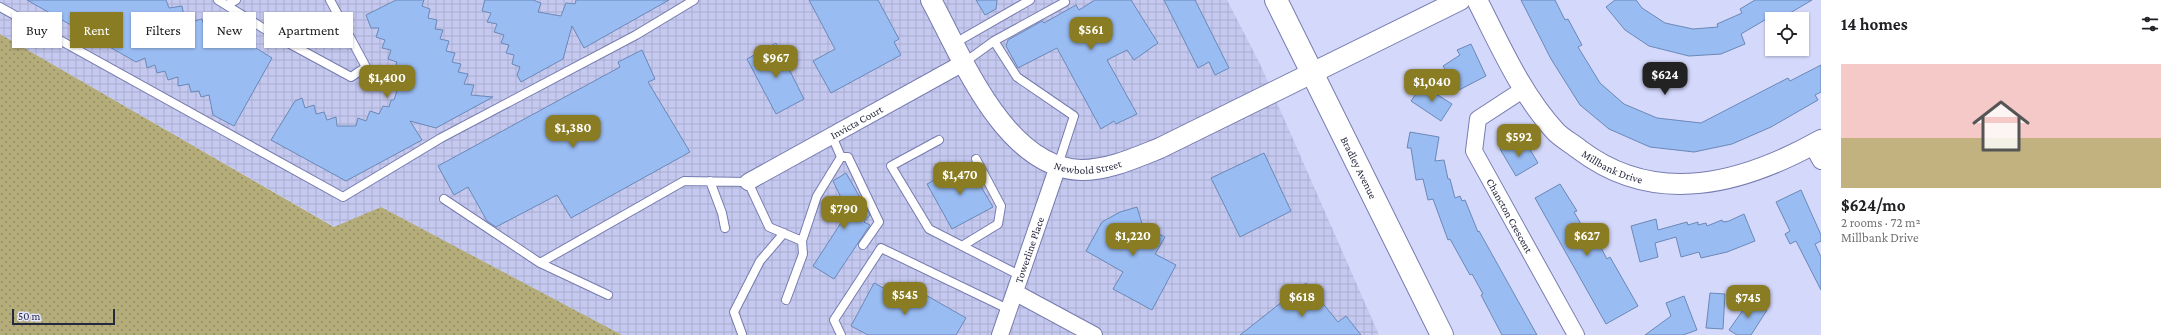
<!DOCTYPE html>
<meta charset="utf-8">
<style>
body{margin:0;font-family:"Crimson Pro",serif;background:#f6f6f6;color:#202124;height:100vh;display:flex;flex-direction:column;font-size:15px;white-space:nowrap}
*{box-sizing:border-box;margin:0}
p{font-size:13px;color:#757577}
.icon{flex:none;width:22px;height:22px;fill:none;stroke:currentColor;stroke-width:2;stroke-linecap:round;stroke-linejoin:round}
.map{position:relative;flex:1;overflow:hidden}
.sheet{display:flex;flex-direction:column;background:#fff;width:360px}
.sheet>*{flex:none}
.guide{position:absolute;left:12px;top:12px;width:380px;height:36px;display:flex;gap:8px}
.controls{position:absolute;left:1765px;top:12px;display:grid;gap:8px}
.controls a{display:grid;place-items:center;width:44px;height:44px;border-radius:0px;background:#fff;box-shadow:0 1px 3px #0004;font-size:20px}
.scale{position:absolute;left:12px;bottom:10px;width:103px;box-sizing:border-box;padding-left:4px;border:2px solid #26283e;border-top:0;font-size:11px;line-height:14px;white-space:nowrap;color:#26283e;-webkit-text-stroke:3px #e3e6fe;paint-order:stroke}
.price{position:absolute;translate:-50% -34px;padding:0 9px;border-radius:8px;background:#8a7c22;color:#fff;font-size:13px;line-height:26px;filter:drop-shadow(0 1px 2px #0008)}
.price::after{content:'';position:absolute;left:50%;top:24px;width:12px;height:9px;margin-left:-6px;background:inherit;clip-path:polygon(0 0,100% 0,50% 100%)}
.price.selected{background:#222;color:#fff}
ul{padding:0;list-style:none}
li{display:grid;align-content:center;gap:8px;height:212px;padding:0 20px}
li+li{border-top:1px solid #e0e0e0}
li span{display:grid;place-items:center;height:124px;border-radius:0px;color:#555}
li>.icon{margin-inline-start:auto}
span .icon{width:72px;height:72px;fill:#fffc;stroke-width:1}
li b{font-size:17px}
h2{display:flex;justify-content:space-between;align-items:center;height:48px;padding:0 20px;font-size:17px}
.chip{padding:0 14px;border-radius:0px;background:#fff;box-shadow:0 1px 3px #0004;font-size:14px;line-height:36px}
.chip.selected{background:#8a7c22;color:#fff}
main{display:flex;flex:1;min-height:0}
.map>svg:first-child{display:block}
</style>
<main>
<div class="map">
<svg width="1821" height="335" viewBox="0 0 1821 335">
<defs>
<pattern id="industrial-grid" width="8" height="8" patternUnits="userSpaceOnUse"><rect width="8" height="8" fill="#c5c9f0"/><path d="M0 4h8M4 0v8" fill="none" stroke="#a9adcf"/></pattern>
<pattern id="grass-dots" width="8" height="8" patternUnits="userSpaceOnUse"><rect width="8" height="8" fill="#b4ac79"/><path d="M2 2h.1M6 6h.1" fill="none" stroke="#928c65" stroke-width="1.8" stroke-linecap="round"/></pattern>
</defs>
<rect width="100%" height="100%" fill="#d4d8fb"/>
<path fill="url(#industrial-grid)" d="M0,0H1227L1260,64L1379,335H622L381,207L335,227L0,34Z"/>
<path fill="url(#grass-dots)" d="M0,34L334,227L381,207L622,335H0Z"/>
<path fill="#99bcf3" stroke="#6b88b7" d="M27,0H166L169,8L182,6L184,16L191,13L194,21L202,19L205,28L214,25L216,34L225,32L227,40L236,37L237,47L248,43L272,58L234,126L213,115L209,95L201,97L199,91L191,92L189,84L178,86V77L168,80L165,71L157,73L155,65L147,68L145,58L136,62Z
M396,0H424L422,6L430,9L428,18L437,20L435,29L443,30L440,39L449,41L446,51L455,53L452,62L461,64L458,72L468,74L464,84L474,85L471,95L493,97L436,128L410,121L422,140L346,181L271,140L295,101L302,98L305,108L314,105L316,114L324,112L327,120L336,117L337,126H356L358,118L366,121L370,111L379,114L383,106L389,107L391,100H394L403,73L394,71L397,62L388,59L391,50L382,48L385,40L376,37L379,28H371L366,15Z
M485,0H533L541,3L538,12L561,16L566,3L575,4L576,0H669L584,48L572,26L563,59L521,82L517,75L520,67L512,64L514,55L506,53L509,45L501,43L504,35L494,32L497,24L487,22L491,13L482,11Z
M809,0H878L899,39L894,42L901,55L831,93L813,61L835,49Z
M976,0H997L996,9L985,15Z
M1095,0H1131L1158,43L1134,60L1127,50L1107,60L1137,114L1116,124L1114,121L1101,129L1057,48L1018,68L1006,46L1008,40L1042,21L1044,23L1076,5L1079,10Z
M1164,0H1195L1229,68L1215,75L1209,62L1198,68Z
M1521,0H1555L1565,20L1568,19L1582,45L1578,47L1600,83L1624,104L1657,118L1701,123L1788,78L1790,81L1821,65V92L1815,95L1818,100L1771,127L1732,144L1694,152L1650,147L1609,129L1580,105L1551,59Z
M1615,0H1636L1642,8L1665,23L1693,29L1718,27L1717,24L1742,13L1740,9L1755,0H1812L1780,19L1775,14L1741,34L1745,44L1721,54L1689,56L1649,46L1625,30L1606,7Z
M776,43L804,99L776,114L747,59Z
M1471,44L1486,76L1459,90L1443,66L1460,55L1457,50Z
M642,50L655,79L648,82L690,152L571,218L557,195L496,227L487,221L468,187L454,195L438,166L620,67L618,62Z
M1422,85L1452,104L1441,121L1411,101Z
M1410,132L1439,137L1435,161L1444,160L1448,179H1450L1455,198L1460,196L1462,201L1465,200L1478,232L1479,231L1537,335H1502L1481,295L1483,294L1472,274L1470,275L1450,239L1448,240L1433,199L1428,200L1423,179L1416,180L1411,148H1407Z
M1513,141L1519,151L1528,146L1538,163L1516,176L1500,149Z
M1264,153L1291,211L1240,237L1211,178Z
M967,163L993,207L952,229L927,184Z
M846,173L870,215L864,222L870,225L834,279L813,266L848,212L833,181Z
M1560,184L1577,211L1574,212L1588,236L1593,233L1607,259L1610,257L1638,306L1606,324L1535,198Z
M1801,190L1821,235V241L1815,244L1821,257V290L1796,241L1790,244L1785,234L1790,231L1776,202Z
M1137,207L1143,227L1165,237L1155,254L1176,265L1152,310L1113,289L1123,272L1086,251L1102,222L1120,212Z
M1744,214L1755,241L1727,252L1701,258L1699,252L1681,257L1676,237L1655,243L1658,257L1640,262L1631,226L1656,219L1658,230L1687,222L1688,225L1698,222V225L1706,223L1707,226L1722,220L1723,222L1729,221Z
M874,283L917,306L924,294L966,318L956,335H868L851,326Z
M1306,283L1338,322L1346,316L1361,335H1240Z
M1710,293L1725,294L1723,329L1706,328Z
M1684,296L1697,330L1683,335H1645L1671,316L1666,303Z
M1750,300L1767,310L1751,335H1737L1729,330Z"/>
<g fill="none" stroke-linecap="round" stroke-linejoin="round">
<defs>
<path id="service" d="M218,0L279,38L351,77L366,67L330,0
M227,5L236,0
M0,7L343,197L441,138L636,35L694,0
M994,41L1065,2
M955,43L1030,0
M965,62L994,41L1017,77L1074,116L1058,165
M939,140L891,166L929,229L1021,276
M841,157H848L879,222L863,245
M710,181L722,213L725,228
M444,199L540,263
M962,246L998,224L1001,206L976,159
M608,295L540,263L684,181L748,182L769,227L802,241L817,196L841,157L832,136
M786,300L803,254L802,241
M742,334L734,312L760,261L784,233
M841,335L834,320L881,248L1010,310"/>
<g id="minor">
<path id="s1" d="M1524,89L1478,119L1474,151L1576,335"/>
<path d="M1812,145L1821,161"/>
<path id="s2" d="M748,182L965,62"/>
<path d="M1016,293L1094,335"/>
<path id="s3" d="M1000,335L1058,166"/>
</g>
<g id="tertiary">
<path id="s4" d="M931,0C962,57 1005,168 1081,170C1109,170 1135,158 1160,148L1460,0"/>
<path id="s5" d="M1477,0C1500,45 1521,94 1556,132C1563,139 1573,144 1580,150C1657,208 1744,183 1821,140"/>
</g>
<g id="secondary">
<path id="s6" d="M1276,0L1442,335"/>
</g>
</defs>
<use href="#service" stroke="#767baf" stroke-width="10"/>
<use href="#minor" stroke="#767baf" stroke-width="18"/>
<use href="#tertiary" stroke="#767baf" stroke-width="22"/>
<use href="#secondary" stroke="#767baf" stroke-width="24"/>
<use href="#service" stroke="#fff" stroke-width="8"/>
<use href="#minor" stroke="#fff" stroke-width="16"/>
<use href="#tertiary" stroke="#fff" stroke-width="20"/>
<use href="#secondary" stroke="#fff" stroke-width="22"/>
</g>
<g text-anchor="middle" dominant-baseline="central" stroke-width="4" stroke-linejoin="round" paint-order="stroke">
<g font-size="11" fill="#26283e" stroke="#e3e6fe">
<text stroke="none"><textPath href="#s2" startOffset="124">Invicta Court</textPath></text>
<text stroke="none"><textPath href="#s4" startOffset="244">Newbold Street</textPath></text>
<text stroke="none"><textPath href="#s5" startOffset="221">Millbank Drive</textPath></text>
<text stroke="none"><textPath href="#s6" startOffset="187">Bradley Avenue</textPath></text>
<text stroke="none"><textPath href="#s1" startOffset="161">Chancton Crescent</textPath></text>
<text stroke="none"><textPath href="#s3" startOffset="90">Towerline Place</textPath></text>
</g>
</g>
</svg>
<div class="controls">
<a><svg class="icon" aria-label="locate" viewBox="0 0 24 24"><circle cx="12" cy="12" r="6"/><path d="M12 2v4M12 18v4M2 12h4M18 12h4"/></svg></a>
</div>
<div class="scale">50 m</div>
<b class="price" style="left:1091px;top:51px">$561</b>
<b class="price" style="left:776px;top:79px">$967</b>
<b class="price selected" style="left:1665px;top:96px">$624</b>
<b class="price" style="left:387px;top:99px">$1,400</b>
<b class="price" style="left:1432px;top:103px">$1,040</b>
<b class="price" style="left:573px;top:149px">$1,380</b>
<b class="price" style="left:1519px;top:158px">$592</b>
<b class="price" style="left:960px;top:196px">$1,470</b>
<b class="price" style="left:844px;top:230px">$790</b>
<b class="price" style="left:1133px;top:257px">$1,220</b>
<b class="price" style="left:1587px;top:257px">$627</b>
<b class="price" style="left:905px;top:316px">$545</b>
<b class="price" style="left:1302px;top:318px">$618</b>
<b class="price" style="left:1748px;top:319px">$745</b>
<div class="guide">
<a class="chip">Buy</a>
<a class="chip selected">Rent</a>
<a class="chip">Filters</a>
<a class="chip">New</a>
<a class="chip">Apartment</a>
</div>
</div>
<section class="sheet">
<h2>14 homes<svg class="icon" aria-label="filters" viewBox="0 0 24 24"><path d="M4 7h16M4 17h16"/><circle cx="9" cy="7" r="2"/><circle cx="15" cy="17" r="2"/></svg></h2>
<ul>
<li><span style="background:linear-gradient(#f6c9c9 60%,#c2b280 0)"><svg class="icon" aria-label="home" viewBox="0 0 24 24"><path d="M3 11l9-7 9 7M6 9v11h12V9"/></svg></span><div><b>$624/mo</b><p>2 rooms · 72 m²</p><p>Millbank Drive</p></div></li>
</ul>
</section>
</main>
